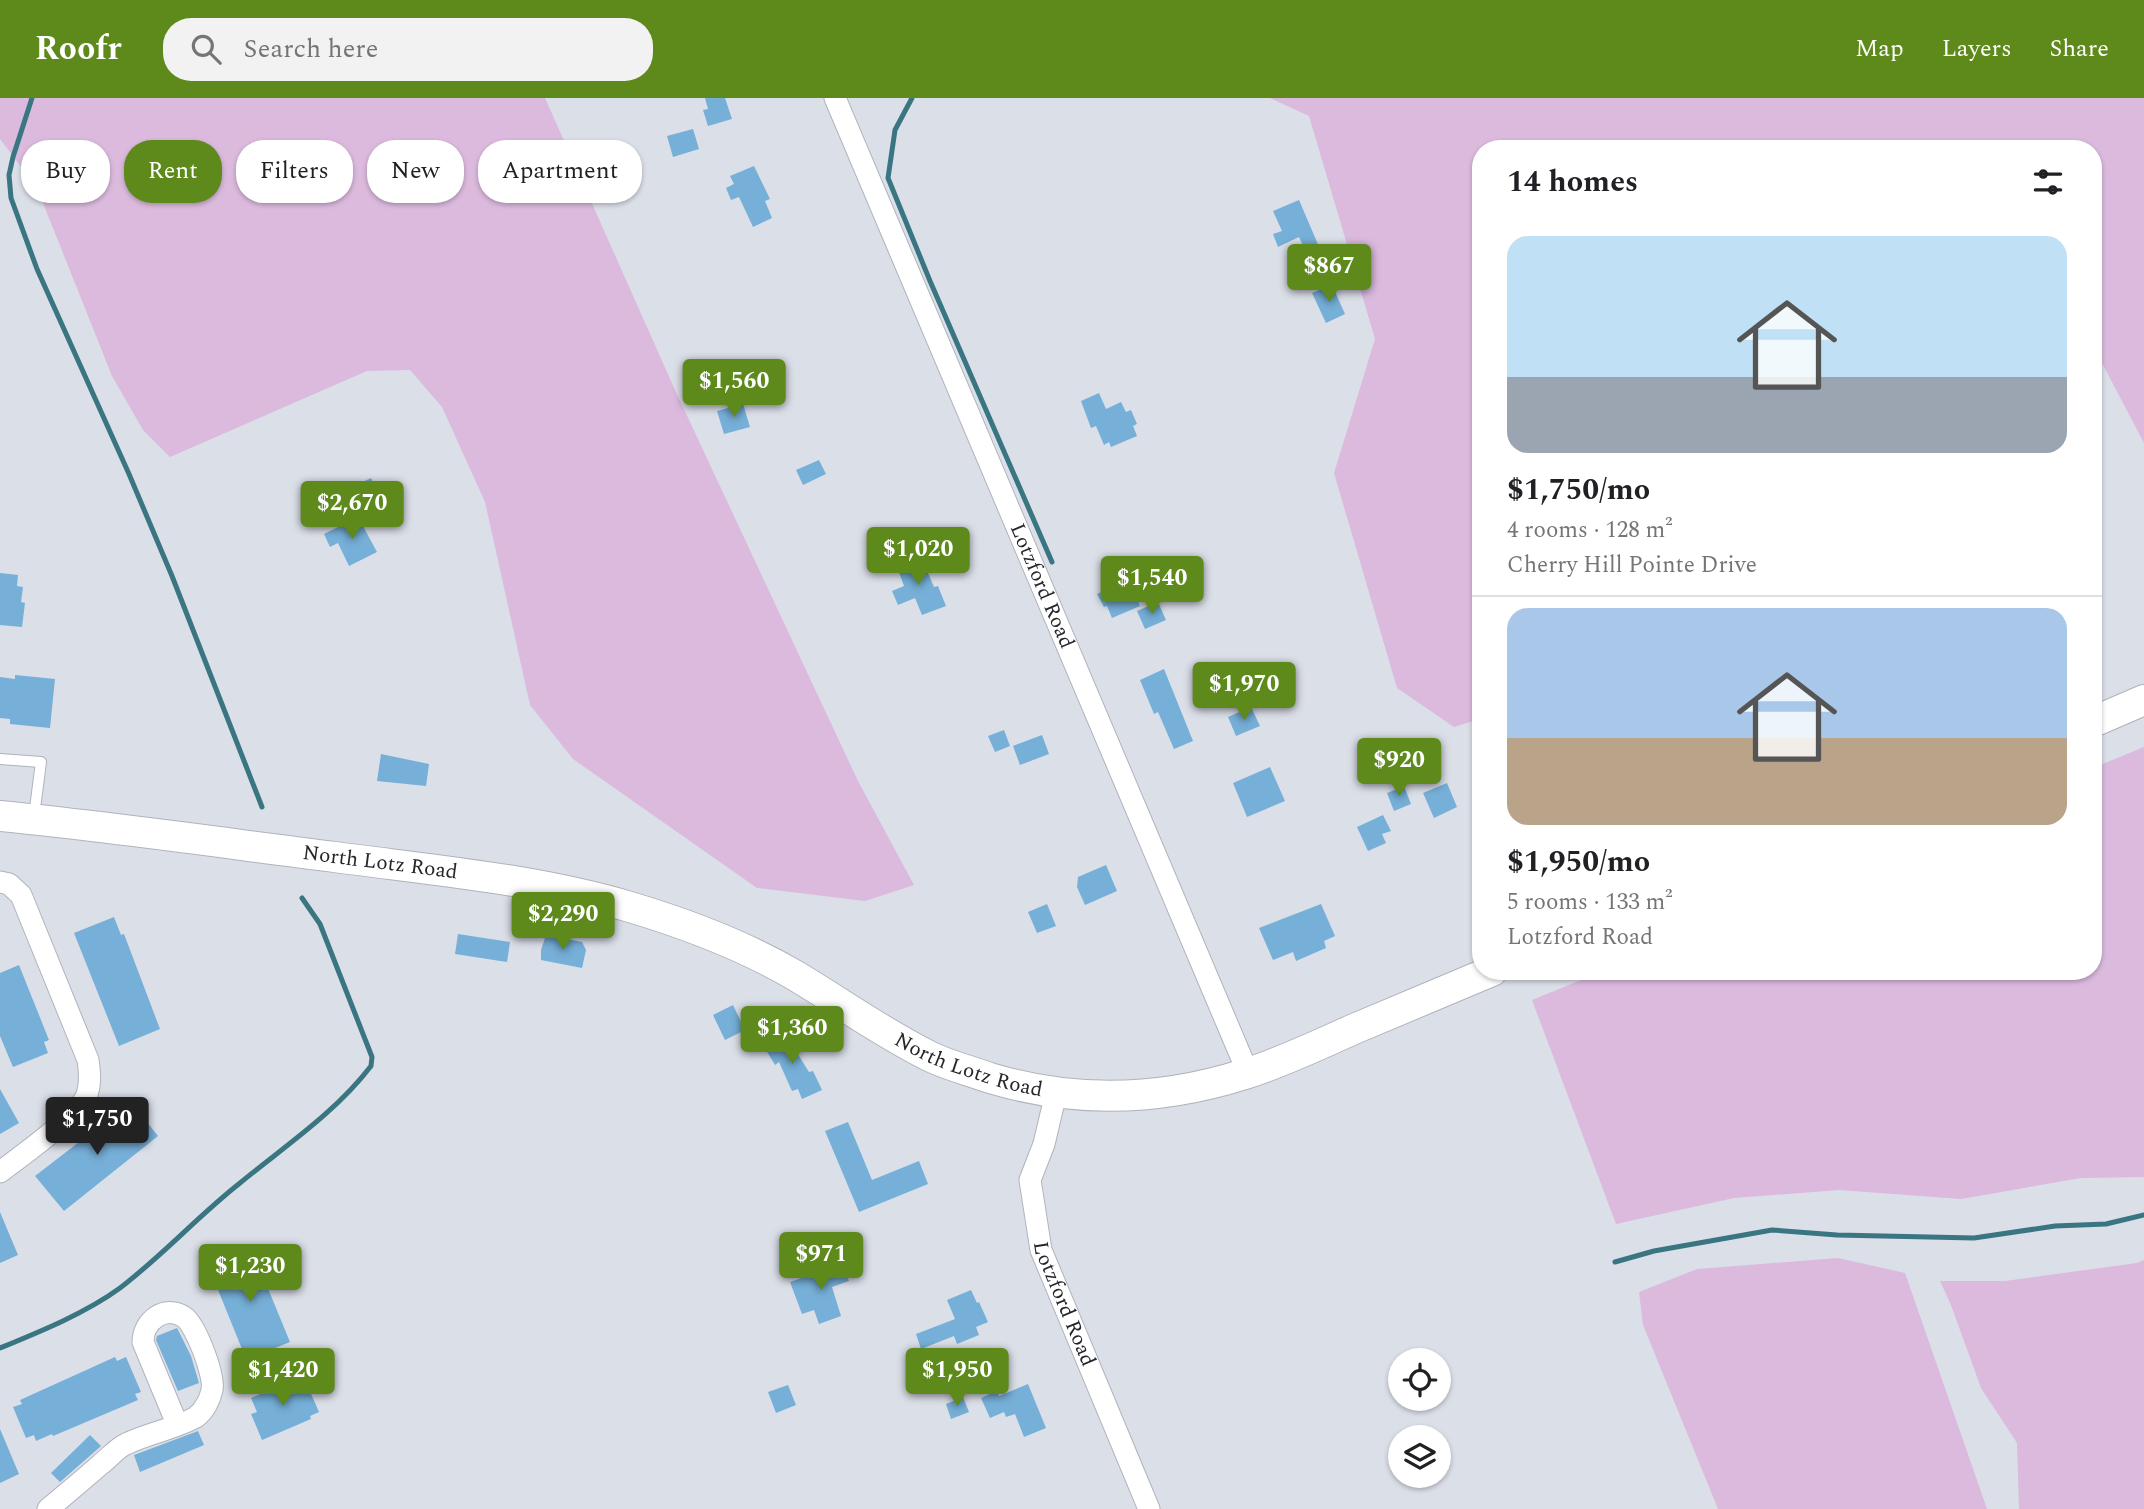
<!DOCTYPE html>
<meta charset="utf-8">
<style>
body{margin:0;font-family:Spectral,serif;background:#f2f2f2;color:#202124;height:100vh;display:flex;flex-direction:column;font-size:26px;white-space:nowrap}
*{box-sizing:border-box;margin:0}
p{font-size:23px;color:#757577}
.icon{flex:none;width:38px;height:38px;fill:none;stroke:currentColor;stroke-width:2;stroke-linecap:round;stroke-linejoin:round}
.map{position:relative;flex:1;overflow:hidden}
.side{position:absolute;left:1472px;top:42px;width:630px;height:840px;display:flex;flex-direction:column;background:#fff;border-radius:28px;box-shadow:0 2px 5px #0004}
.side>*{flex:none}
.top-card{position:absolute;left:21px;top:42px;width:665px;height:63px;display:flex;gap:14px}
.fabs{position:absolute;left:1388px;top:1250px;display:grid;gap:14px}
.fabs a{display:grid;place-items:center;width:63px;height:63px;border-radius:50%;background:#fff;box-shadow:0 2px 5px #0004;font-size:35px}
.price{position:absolute;translate:-50% -60px;padding:0 16px;border-radius:7px;background:#5d8a1b;color:#fff;font-size:23px;line-height:46px;filter:drop-shadow(0 2px 4px #0008)}
.price::after{content:'';position:absolute;left:50%;top:42px;width:21px;height:16px;margin-left:-10px;background:inherit;clip-path:polygon(0 0,100% 0,50% 100%)}
.price.on{background:#222;color:#fff}
ul{padding:0;list-style:none}
li{display:grid;align-content:center;gap:14px;height:371px;padding:0 35px}
li+li{border-top:2px solid #e0e0e0}
li span{display:grid;place-items:center;height:217px;border-radius:21px;color:#555}
li>.icon{margin-inline-start:auto}
span .icon{width:126px;height:126px;fill:#fffc;stroke-width:1}
li b{font-size:30px}
h2{display:flex;justify-content:space-between;align-items:center;height:84px;padding:0 35px;font-size:30px}
.pill{padding:0 24px;border-radius:28px;background:#fff;box-shadow:0 2px 5px #0004;font-size:24px;line-height:63px}
.pill.on{background:#5d8a1b;color:#fff}
header{display:flex;align-items:center;gap:42px;box-sizing:border-box;height:98px;padding:0 35px;background:#5d8a1b;color:#fff}
header strong{font-size:33px}
nav{display:flex;gap:38px;margin-inline-start:auto;font-size:24px}
.search{width:490px;height:63px;background:#f2f2f2;display:flex;align-items:center;gap:18px;box-sizing:border-box;padding:0 24px;border-radius:28px;color:#757577;font-size:26px}
.map>svg:first-child{display:block}
</style>
<header>
<strong>Roofr</strong>
<div class="search"><svg class="icon" aria-label="search" viewBox="0 0 24 24"><circle cx="10" cy="10" r="6"/><path d="M15 15l6 6"/></svg>Search here</div>
<nav><a>Map</a><a>Layers</a><a>Share</a></nav>
</header>
<div class="map">
<svg width="2144" height="1411" viewBox="0 0 2144 1411">
<rect width="100%" height="100%" fill="#dbdfe8"/>
<path fill="#dbbade" d="M0,0H545L675,292L858,683L914,787L865,803L757,790L573,661L530,607L485,404L442,309L410,272L367,273L170,359L143,332L112,278L37,90L0,41Z
M1270,0H2144V345L2093,248V51H1480V621L1454,629L1397,590L1334,375L1375,241L1309,18Z
M2144,649V1079L2081,1080L1961,1101L1839,1092L1734,1100L1616,1126L1532,902L1603,873H2093V670Z
M1838,1160L1905,1175L1987,1411H1718L1643,1227L1639,1194L1697,1171Z
M2144,1162V1411H2019L2017,1345L1981,1290L1951,1207L1940,1183H2005L2137,1165Z"/>
<g fill="none" stroke-linecap="round" stroke-linejoin="round">
<path stroke="#3a7582" stroke-width="5" d="M32,0L13,59L9,77L11,100L37,171L129,376L172,478L262,709
M912,0L895,32L888,80L930,183L1052,464
M1615,1164L1654,1153L1772,1132L1837,1137L1974,1140L2055,1128L2106,1126L2144,1117
M0,1250C39,1234 86,1215 120,1190C162,1158 198,1118 240,1085C285,1048 335,1015 371,968L372,959L320,826L302,800"/>
</g>
<path fill="#76afd8" d="M705,0H725L732,21L708,28L703,12L708,11Z
M693,31L699,51L673,59L667,38Z
M754,68L770,101L765,103L772,120L753,129L739,99L731,102L726,90L734,86L730,78Z
M1299,102L1320,151L1322,150L1331,168L1316,175L1299,139L1278,149L1273,136L1282,133L1273,113Z
M1332,187L1345,216L1326,225L1312,195Z
M1099,295L1106,311L1121,304L1126,314L1131,312L1137,326L1133,328L1137,338L1111,349L1109,344L1104,347L1096,328L1091,330L1081,303Z
M743,306L750,329L724,336L717,313Z
M819,362L826,376L803,387L796,372Z
M371,380L380,399L356,411L346,392Z
M358,419L377,454L349,468L338,445L330,449L324,436Z
M921,459L934,489L938,488L946,508L922,517L915,500L898,507L892,493L904,488L897,469Z
M0,475L18,477L17,488L23,489L21,504L25,505L22,529L0,527Z
M1129,482L1140,508L1112,520L1107,508L1104,509L1097,496Z
M1158,504L1166,522L1145,531L1137,513Z
M1164,571L1193,643L1174,651L1158,614L1154,616L1140,582Z
M15,577L55,581L50,630L10,626V621L0,620V579L15,581Z
M1251,609L1260,628L1236,638L1228,619Z
M1004,632L1010,648L995,654L988,638Z
M1042,637L1049,656L1020,667L1013,648Z
M381,656L429,666L426,688L377,683Z
M1270,669L1285,703L1247,719L1233,685Z
M1447,685L1457,709L1434,720L1423,695Z
M1404,688L1411,706L1394,713L1387,695Z
M1383,717L1391,733L1382,736L1386,745L1368,753L1357,729Z
M1106,767L1117,793L1085,807L1077,789L1078,779Z
M1047,806L1056,828L1037,835L1028,814Z
M1321,806L1335,838L1324,843L1326,850L1296,863L1293,854L1273,862L1259,830Z
M114,819L121,837L124,836L160,931L119,948L74,835Z
M458,836L510,844L507,864L455,856Z
M546,837L582,844L586,852L582,870L541,862V852Z
M19,867L49,942L44,944L48,955L13,969L0,938V875Z
M733,907L745,932L725,942L713,917Z
M784,934L809,974L813,973L822,992L802,1001L798,991L792,993L779,964L775,967L763,947Z
M0,991L19,1025L0,1036Z
M131,1004L158,1038L64,1113L35,1078Z
M848,1024L872,1082L919,1063L928,1086L859,1114L825,1033Z
M0,1114L18,1157L0,1165Z
M251,1149L290,1244L253,1259L251,1254L244,1256L210,1172L227,1165L225,1160Z
M842,1163L849,1183L832,1189L841,1218L819,1226L814,1212L802,1216L790,1184L822,1173L821,1171Z
M971,1192L977,1205L979,1204L988,1224L976,1229L979,1237L957,1246L954,1238L921,1251L916,1236L955,1221L947,1202Z
M177,1230L191,1258L199,1285L178,1293L156,1242L157,1238Z
M115,1259L117,1263L126,1259L141,1294L135,1296L138,1302L53,1338L52,1336L36,1343L34,1337L26,1340L13,1309L22,1306L20,1302Z
M298,1280L300,1284L305,1282L319,1314L310,1318L311,1321L262,1342L251,1316L257,1314L251,1300Z
M1028,1286L1046,1330L1024,1339L1015,1316L1006,1319L1004,1314L990,1320L981,1300L997,1293L999,1298Z
M788,1287L796,1307L776,1315L768,1294Z
M963,1299L969,1314L951,1321L946,1306Z
M0,1331L19,1376L0,1385Z
M198,1333L204,1347L140,1374L134,1357Z
M90,1337L101,1348L60,1384L51,1375Z"/>
<g fill="none" stroke-linecap="round" stroke-linejoin="round">
<defs>
<path id="lane" d="M0,661L41,664L34,718"/>
<g id="street">
<path id="s1" d="M835,0L1248,975"/>
<path d="M0,784L9,786L21,797L88,962C90,975 91,987 86,999C77,1018 19,1060 0,1074"/>
<path id="s2" d="M1056,995L1044,1046L1030,1082L1041,1152L1149,1411"/>
<path d="M48,1411C66,1396 84,1381 101,1366C109,1360 117,1350 126,1346C148,1335 175,1331 196,1319C204,1313 210,1302 212,1292C215,1278 196,1227 184,1219C165,1206 143,1223 143,1244L177,1326"/>
</g>
<g id="secondary">
<path d="M2093,624L2144,602"/>
<path id="s3" d="M0,718C112,729 224,745 335,759C432,772 536,781 630,809C687,826 745,848 796,878C841,905 884,936 931,959C950,968 971,973 990,980C1076,1006 1160,1003 1245,976C1283,964 1318,947 1354,931C1400,912 1446,892 1492,873"/>
</g>
</defs>
<use href="#lane" stroke="#afb3bc" stroke-width="12"/>
<use href="#street" stroke="#afb3bc" stroke-width="23"/>
<use href="#secondary" stroke="#afb3bc" stroke-width="32"/>
<use href="#lane" stroke="#fff" stroke-width="10"/>
<use href="#street" stroke="#fff" stroke-width="21"/>
<use href="#secondary" stroke="#fff" stroke-width="30"/>
</g>
<g text-anchor="middle" dominant-baseline="central" stroke-width="5" stroke-linejoin="round" paint-order="stroke">
<g font-size="21" fill="#26272b" stroke="#dbdfe8">
<text stroke="none"><textPath href="#s1" startOffset="530">Lotzford Road</textPath></text>
<text stroke="none"><textPath href="#s3" startOffset="383">North Lotz Road</textPath></text>
<text stroke="none"><textPath href="#s3" startOffset="1013">North Lotz Road</textPath></text>
<text stroke="none"><textPath href="#s2" startOffset="220">Lotzford Road</textPath></text>
</g>
</g>
</svg>
<div class="fabs">
<a><svg class="icon" aria-label="locate" viewBox="0 0 24 24"><circle cx="12" cy="12" r="6"/><path d="M12 2v4M12 18v4M2 12h4M18 12h4"/></svg></a>
<a><svg class="icon" aria-label="layers" viewBox="0 0 24 24"><path d="M12 4l9 5-9 5-9-5zM3 14l9 5 9-5"/></svg></a>
</div>
<b class="price" style="left:1329px;top:206px">$867</b>
<b class="price" style="left:734px;top:321px">$1,560</b>
<b class="price" style="left:352px;top:443px">$2,670</b>
<b class="price" style="left:918px;top:489px">$1,020</b>
<b class="price" style="left:1152px;top:518px">$1,540</b>
<b class="price" style="left:1244px;top:624px">$1,970</b>
<b class="price" style="left:1399px;top:700px">$920</b>
<b class="price" style="left:563px;top:854px">$2,290</b>
<b class="price" style="left:792px;top:968px">$1,360</b>
<b class="price on" style="left:97px;top:1059px">$1,750</b>
<b class="price" style="left:821px;top:1194px">$971</b>
<b class="price" style="left:250px;top:1206px">$1,230</b>
<b class="price" style="left:283px;top:1310px">$1,420</b>
<b class="price" style="left:957px;top:1310px">$1,950</b>
<div class="top-card">
<a class="pill">Buy</a>
<a class="pill on">Rent</a>
<a class="pill">Filters</a>
<a class="pill">New</a>
<a class="pill">Apartment</a>
</div>
<section class="side">
<h2>14 homes<svg class="icon" aria-label="filters" viewBox="0 0 24 24"><path d="M4 7h16M4 17h16"/><circle cx="9" cy="7" r="2"/><circle cx="15" cy="17" r="2"/></svg></h2>
<ul>
<li><span style="background:linear-gradient(#bfe0f5 65%,#9aa5b1 0)"><svg class="icon" aria-label="home" viewBox="0 0 24 24"><path d="M3 11l9-7 9 7M6 9v11h12V9"/></svg></span><div><b>$1,750/mo</b><p>4 rooms · 128 m²</p><p>Cherry Hill Pointe Drive</p></div></li>
<li><span style="background:linear-gradient(#a9c7e8 60%,#b9a48a 0)"><svg class="icon" aria-label="home" viewBox="0 0 24 24"><path d="M3 11l9-7 9 7M6 9v11h12V9"/></svg></span><div><b>$1,950/mo</b><p>5 rooms · 133 m²</p><p>Lotzford Road</p></div></li>
</ul>
</section>
</div>
